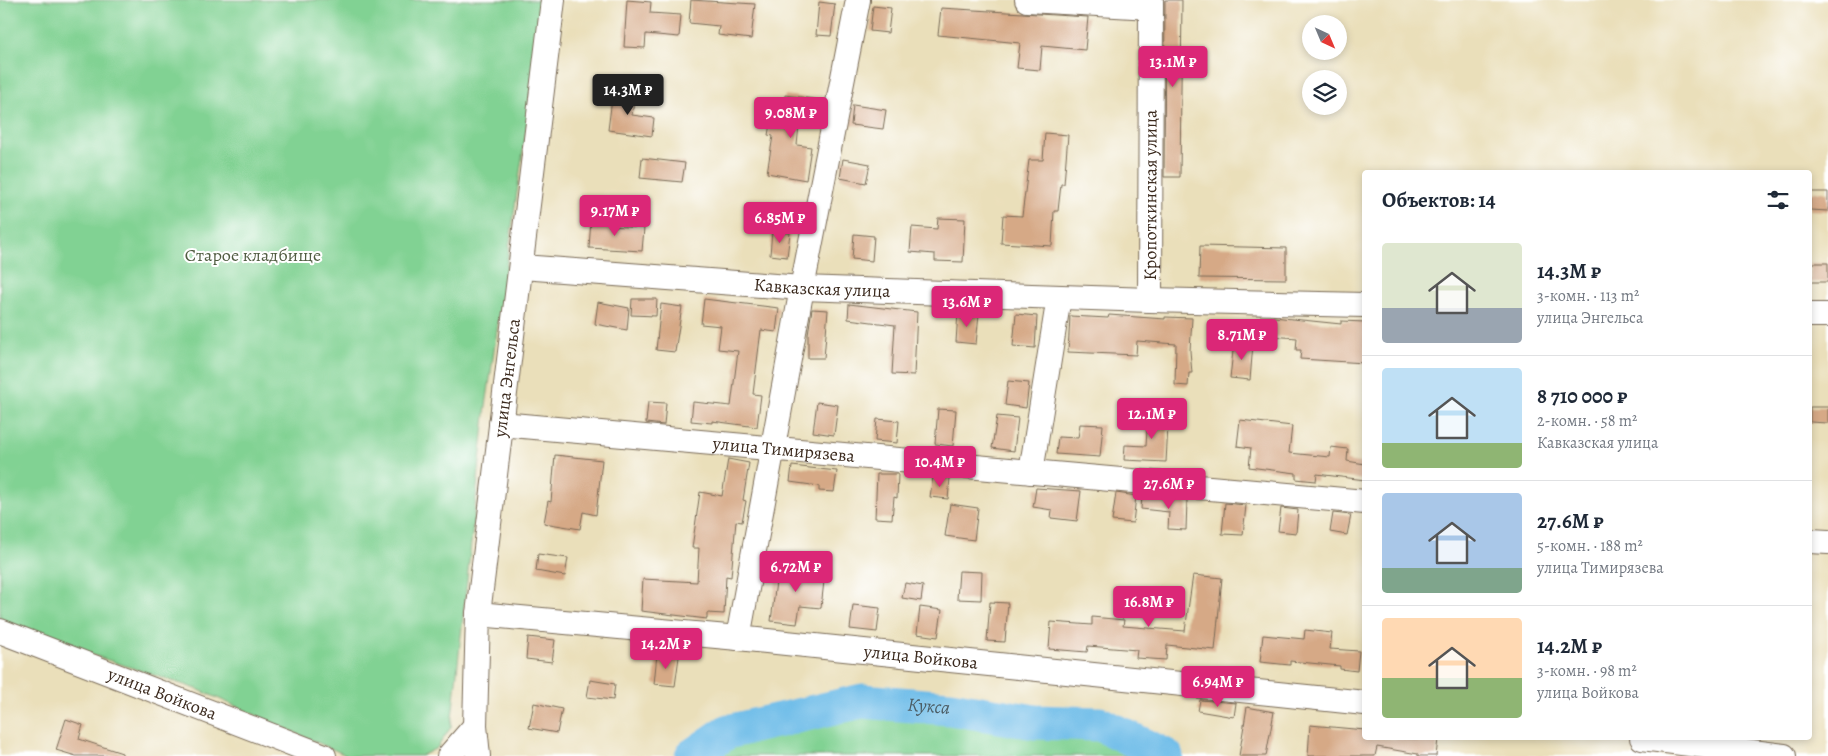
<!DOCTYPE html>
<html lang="ru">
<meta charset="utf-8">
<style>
body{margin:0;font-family:Alegreya,serif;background:#f6f6f7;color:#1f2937;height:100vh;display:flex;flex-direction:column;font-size:19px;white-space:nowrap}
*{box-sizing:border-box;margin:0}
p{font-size:16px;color:#747a83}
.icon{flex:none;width:28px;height:28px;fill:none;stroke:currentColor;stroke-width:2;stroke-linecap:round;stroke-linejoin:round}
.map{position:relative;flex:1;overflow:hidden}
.details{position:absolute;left:1362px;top:170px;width:450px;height:570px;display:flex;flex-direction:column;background:#fff;border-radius:5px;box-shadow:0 2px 8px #0003}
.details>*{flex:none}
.needle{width:32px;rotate:136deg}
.fabs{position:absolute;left:1302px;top:15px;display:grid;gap:10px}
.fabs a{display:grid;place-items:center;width:45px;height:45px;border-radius:50%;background:#fff;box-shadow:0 2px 8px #0003;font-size:25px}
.price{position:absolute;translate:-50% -42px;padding:0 11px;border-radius:5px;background:#db2777;color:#fff;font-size:16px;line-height:32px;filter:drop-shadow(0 1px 2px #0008)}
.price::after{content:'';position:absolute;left:50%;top:30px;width:15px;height:11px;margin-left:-8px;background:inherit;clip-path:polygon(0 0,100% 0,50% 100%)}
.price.active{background:#222;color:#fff}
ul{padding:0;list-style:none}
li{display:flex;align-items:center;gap:15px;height:125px;padding:0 20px}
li+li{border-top:1px solid #e0e1e3}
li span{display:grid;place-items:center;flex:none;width:140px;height:100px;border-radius:5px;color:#555}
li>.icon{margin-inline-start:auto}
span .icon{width:60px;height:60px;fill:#fffc;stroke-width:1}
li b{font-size:21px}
h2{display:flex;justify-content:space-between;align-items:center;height:60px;padding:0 20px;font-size:21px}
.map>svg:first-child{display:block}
</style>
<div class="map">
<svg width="1828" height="756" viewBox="0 0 1828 756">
<rect width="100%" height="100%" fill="#fff"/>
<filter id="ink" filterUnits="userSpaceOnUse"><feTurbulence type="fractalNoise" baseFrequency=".02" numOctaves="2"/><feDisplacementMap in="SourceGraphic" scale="10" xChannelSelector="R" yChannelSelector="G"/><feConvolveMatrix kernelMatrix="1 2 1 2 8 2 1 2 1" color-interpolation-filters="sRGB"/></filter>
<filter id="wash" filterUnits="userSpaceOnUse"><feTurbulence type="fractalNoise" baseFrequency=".0096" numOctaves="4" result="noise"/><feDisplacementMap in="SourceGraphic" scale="20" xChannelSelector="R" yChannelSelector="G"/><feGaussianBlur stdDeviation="1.12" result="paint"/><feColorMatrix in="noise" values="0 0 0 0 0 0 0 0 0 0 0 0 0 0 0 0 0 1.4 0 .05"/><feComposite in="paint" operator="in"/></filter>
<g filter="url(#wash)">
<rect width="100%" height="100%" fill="#eadfba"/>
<path fill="#81d293" stroke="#5e7e58" d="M0,0H545L486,406L451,727L437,748L421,756H348L197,689L0,625Z
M868,711L1103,737L1149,756H709C752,724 816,721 868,711Z"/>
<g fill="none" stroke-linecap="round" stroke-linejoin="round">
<path stroke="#6dbce8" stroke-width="35" id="s1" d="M692,756L727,732L862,701L950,708L1035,722L1100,724L1166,756"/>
</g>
<g id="blocks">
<path fill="#d6a986" d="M627,0L651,2L650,13L681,15L679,37L646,34L645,48L624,47Z
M691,0L755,4L751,39L718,35L719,26L689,23Z
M1165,0H1182L1180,177H1164Z
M819,2L835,4L831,36L816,35Z
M873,6L891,8L888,33L870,31Z
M941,8L1088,17L1085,50L1042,46L1040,70L1017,68L1020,43L938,35Z
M613,91L635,95L632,115L654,118L652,136L608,130Z
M785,95L821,100L819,118L800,116L797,145L811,147L806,180L767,173L773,136L768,135L771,119L782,120Z
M853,105L886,110L883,129L851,125Z
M1045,133L1068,135L1064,184H1061L1058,211H1054L1052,246L1001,243L1003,215L1022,216L1029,160H1043Z
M642,158L685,163L682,182L640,178Z
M843,159L870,164L866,183L840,178Z
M1810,192H1828V211L1810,210Z
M938,218L965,219L963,262L935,261V254L910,252L912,227L937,229Z
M591,220L610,221L609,226L644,228L642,251L589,248Z
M772,231L790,233L787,257L770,255Z
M854,234L874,236L872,261L852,259Z
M1200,246L1286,248V279L1199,278Z
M1810,263H1828V282H1810Z
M632,299H657L656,316L631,315Z
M704,299L779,308L776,332L761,330L753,394L761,395L757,427L712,421V423L691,421L693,402L731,406L738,351L718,349L721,326L701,324Z
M598,302L629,308L627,330L595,324Z
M661,304L682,307L675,352L656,350Z
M849,304L917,312L914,375L892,374L895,325L848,319Z
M812,309L828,310L824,358H808V334Z
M958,312L979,314L976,344L956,342Z
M1016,314L1037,316L1035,348L1013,346Z
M1109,315L1165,319V317L1192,318L1190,351L1192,373H1189L1188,386L1175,385L1176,344L1137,341L1136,355L1068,352L1070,316L1108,318Z
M1273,317L1341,324V321L1365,322V363L1300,359L1301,350H1296L1297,338L1271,336Z
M1234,342L1253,344L1250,380L1230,378Z
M1008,381L1029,383L1026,408L1005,405Z
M648,402L666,403L664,425L646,423Z
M817,402L838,405L834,435L813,432Z
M1153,407L1169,408L1166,462L1124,460L1125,445L1146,446L1147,430L1150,431Z
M1810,407H1828V423L1810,422Z
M938,409L956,410L953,446L935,444Z
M997,416L1018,418L1014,451L992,448Z
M877,419L899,421L897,443L875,441Z
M1240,420L1292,426L1289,453L1330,457L1331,447L1348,449L1347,461L1365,464V480L1317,474L1316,481L1296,479V473L1249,467L1251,448L1237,446Z
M1080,424L1103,425L1100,457L1056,454L1058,437L1078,438Z
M555,455L602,460L596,515L583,512L580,529L544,523L548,501L551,502Z
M728,459L749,463L743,500L746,501L742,522L736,521L731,577L726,576L724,614L707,613V619L641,611L643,579L697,582L699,548H692L700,492L722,496Z
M792,466L837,471L834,492L819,491V486L790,482Z
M877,474H898L897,498L894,497L892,519L875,518Z
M933,477L950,478L948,499L930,497Z
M1036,488L1081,491L1077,521L1051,518L1052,510L1033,507Z
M1116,493L1136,496L1133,523L1112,521Z
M1142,496L1187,500L1186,530L1168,529L1169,512L1141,509Z
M1225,503L1246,505L1243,535L1222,534Z
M950,504L978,508L974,540L945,536Z
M1281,508L1298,510L1296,533L1278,531Z
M1333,513L1351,515L1347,535L1330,532Z
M538,554L568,558L565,576L536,571Z
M778,566L825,572L821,608L800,606L797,624L771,621Z
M959,571L982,572L981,600L957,599Z
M1193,575L1222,578L1215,650L1167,645L1166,660L1136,658L1137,650L1088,646L1087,652L1049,649L1051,622L1092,625V617L1124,620L1123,626L1185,631Z
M905,583L923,586L921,601L902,598Z
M990,602L1008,603L1005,642L987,641Z
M853,605L880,608L877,632L850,629Z
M920,607L942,610L938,637L917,634Z
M1305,630L1332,633L1330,649L1359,651L1357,671L1340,669V666L1290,661V665L1260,662L1263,635L1304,639Z
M528,637L555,640L552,662L526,659Z
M657,654L679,657L675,686L654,684Z
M590,680L615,684L613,700L587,697Z
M1200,700L1236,703L1234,717L1198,711Z
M534,703L562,709L557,733L529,728Z
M1247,707L1274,712L1266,756H1239Z
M66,719L83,725L79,739L122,753V756H76L56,750Z
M1310,725L1365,730V738L1438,739L1436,756H1418V754L1377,747L1375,756H1308Z"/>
</g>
</g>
<g filter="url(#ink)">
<use href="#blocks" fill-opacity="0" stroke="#786955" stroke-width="1"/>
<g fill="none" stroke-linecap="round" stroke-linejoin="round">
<defs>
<g id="minor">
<path d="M1027,0L1151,7"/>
<path id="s2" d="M522,267L802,288L1150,300L1365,305"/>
<path id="s3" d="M1150,300L1151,0"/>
<path d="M1810,315H1828"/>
<path id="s4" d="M501,424L1365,502"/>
<path d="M1031,472L1059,297"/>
<path d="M1810,541L1828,542"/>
<path id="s5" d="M478,614L738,638L1365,703"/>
<path id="s6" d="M0,631L324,756"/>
<path d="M738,638L802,288L858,0"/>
<path d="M1642,738L1784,756"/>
<path d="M449,756L475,726"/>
<path id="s7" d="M478,756L475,726L478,614L553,0"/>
</g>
</defs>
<use href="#minor" stroke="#786955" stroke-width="26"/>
<use href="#minor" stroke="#fff" stroke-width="24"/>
</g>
</g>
<g text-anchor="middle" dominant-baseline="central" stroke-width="4" stroke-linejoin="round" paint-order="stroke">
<g font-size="18" fill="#3b2a1e" stroke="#fff">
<text stroke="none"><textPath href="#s3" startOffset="105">Кропоткинская улица</textPath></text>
<text stroke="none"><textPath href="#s2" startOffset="301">Кавказская улица</textPath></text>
<text stroke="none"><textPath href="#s7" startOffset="380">улица Энгельса</textPath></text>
<text stroke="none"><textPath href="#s4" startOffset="284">улица Тимирязева</textPath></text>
<text stroke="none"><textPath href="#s5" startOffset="445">улица Войкова</textPath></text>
<text stroke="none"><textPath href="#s6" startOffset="174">улица Войкова</textPath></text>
</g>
<g font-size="18" fill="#505c41" stroke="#fff">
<text x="253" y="255">Старое кладбище</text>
</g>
<g font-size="19" font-style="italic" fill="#4c5d65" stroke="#fff">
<text stroke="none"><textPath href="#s1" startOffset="248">Кукса</textPath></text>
</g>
</g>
</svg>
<div class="fabs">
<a><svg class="needle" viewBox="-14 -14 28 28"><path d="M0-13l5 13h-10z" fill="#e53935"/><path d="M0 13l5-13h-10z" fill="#747a83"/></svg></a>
<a><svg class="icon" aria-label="layers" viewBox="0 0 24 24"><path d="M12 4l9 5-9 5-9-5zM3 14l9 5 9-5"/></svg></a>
</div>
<b class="price" style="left:1173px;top:88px">13.1M ₽</b>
<b class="price active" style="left:628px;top:116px">14.3M ₽</b>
<b class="price" style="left:791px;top:139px">9.08M ₽</b>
<b class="price" style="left:615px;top:237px">9.17M ₽</b>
<b class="price" style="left:780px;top:244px">6.85M ₽</b>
<b class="price" style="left:967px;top:328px">13.6M ₽</b>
<b class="price" style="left:1242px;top:361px">8.71M ₽</b>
<b class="price" style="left:1152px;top:440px">12.1M ₽</b>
<b class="price" style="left:940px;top:488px">10.4M ₽</b>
<b class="price" style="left:1169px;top:510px">27.6M ₽</b>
<b class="price" style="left:796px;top:593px">6.72M ₽</b>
<b class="price" style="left:1149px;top:628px">16.8M ₽</b>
<b class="price" style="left:666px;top:670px">14.2M ₽</b>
<b class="price" style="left:1218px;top:708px">6.94M ₽</b>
<section class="details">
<h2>Объектов: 14<svg class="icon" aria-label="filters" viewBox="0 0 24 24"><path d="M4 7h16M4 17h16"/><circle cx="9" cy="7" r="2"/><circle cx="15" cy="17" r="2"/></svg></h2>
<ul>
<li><span style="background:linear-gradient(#dfe7d0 65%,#9aa5b1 0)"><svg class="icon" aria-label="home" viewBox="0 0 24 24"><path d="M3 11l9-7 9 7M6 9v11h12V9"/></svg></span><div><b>14.3M ₽</b><p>3-комн. · 113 m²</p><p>улица Энгельса</p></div></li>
<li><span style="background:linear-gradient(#bfe0f5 75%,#8fb573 0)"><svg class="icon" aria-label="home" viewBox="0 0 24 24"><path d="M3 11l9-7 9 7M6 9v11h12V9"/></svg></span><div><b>8 710 000 ₽</b><p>2-комн. · 58 m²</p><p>Кавказская улица</p></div></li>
<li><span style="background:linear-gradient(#a9c7e8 75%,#7fa58c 0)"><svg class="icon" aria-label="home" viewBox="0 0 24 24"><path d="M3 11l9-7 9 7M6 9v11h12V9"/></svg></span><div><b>27.6M ₽</b><p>5-комн. · 188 m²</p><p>улица Тимирязева</p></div></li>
<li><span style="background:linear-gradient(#ffd9b3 60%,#8fb573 0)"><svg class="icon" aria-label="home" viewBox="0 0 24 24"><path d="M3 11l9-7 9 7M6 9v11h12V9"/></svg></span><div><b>14.2M ₽</b><p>3-комн. · 98 m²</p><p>улица Войкова</p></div></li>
</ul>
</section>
</div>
